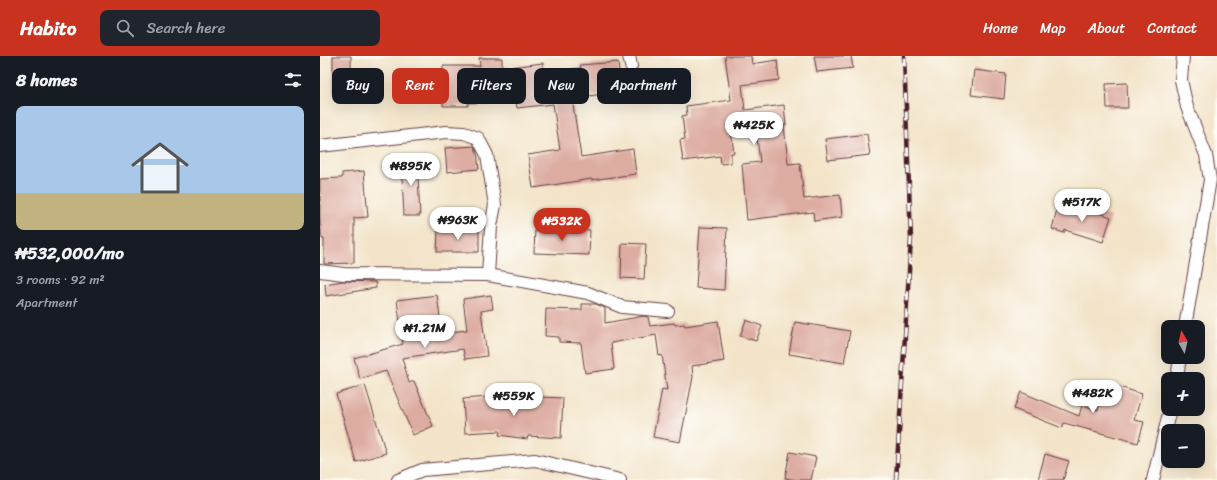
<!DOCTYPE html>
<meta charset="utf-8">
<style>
body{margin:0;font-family:Sriracha,sans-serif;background:#20242c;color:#f1f3f6;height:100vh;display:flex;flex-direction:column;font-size:15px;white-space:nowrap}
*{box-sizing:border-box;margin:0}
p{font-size:13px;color:#9ea1a6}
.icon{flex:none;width:22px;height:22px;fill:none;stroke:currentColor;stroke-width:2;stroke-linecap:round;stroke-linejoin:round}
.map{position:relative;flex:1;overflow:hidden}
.panel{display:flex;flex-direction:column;background:#171b24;width:320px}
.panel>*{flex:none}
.guide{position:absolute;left:12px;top:12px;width:380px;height:36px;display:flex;gap:8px}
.needle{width:26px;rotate:352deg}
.buttons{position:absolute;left:841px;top:264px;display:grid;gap:8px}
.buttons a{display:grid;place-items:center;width:44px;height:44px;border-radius:8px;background:#171b24;box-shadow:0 4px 16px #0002;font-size:20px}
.price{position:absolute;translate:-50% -34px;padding:0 9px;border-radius:14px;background:#fff;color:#222;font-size:13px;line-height:26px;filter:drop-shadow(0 1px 2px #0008)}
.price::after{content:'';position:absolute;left:50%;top:24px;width:12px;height:9px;margin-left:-6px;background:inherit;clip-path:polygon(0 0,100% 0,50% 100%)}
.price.active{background:#c8321e;color:#fff}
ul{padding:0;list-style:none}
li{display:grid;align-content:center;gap:8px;height:212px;padding:0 16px}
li+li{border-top:1px solid #363941}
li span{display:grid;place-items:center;height:124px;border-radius:8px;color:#555}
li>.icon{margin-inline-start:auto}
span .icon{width:72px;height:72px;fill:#fffc;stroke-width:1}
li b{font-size:17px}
h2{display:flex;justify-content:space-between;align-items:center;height:48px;padding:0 16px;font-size:17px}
.tag{padding:0 14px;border-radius:8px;background:#171b24;box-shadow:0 4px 16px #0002;font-size:14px;line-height:36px}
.tag.active{background:#c8321e;color:#fff}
header{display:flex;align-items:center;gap:24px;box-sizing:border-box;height:56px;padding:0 20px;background:#c8321e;color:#fff}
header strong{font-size:19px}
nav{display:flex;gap:22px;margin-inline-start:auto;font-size:14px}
.search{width:280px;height:36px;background:#20242c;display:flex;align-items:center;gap:10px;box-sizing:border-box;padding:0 14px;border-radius:8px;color:#9ea1a6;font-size:15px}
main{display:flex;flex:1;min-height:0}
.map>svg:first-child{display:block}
</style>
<header>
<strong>Habito</strong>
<div class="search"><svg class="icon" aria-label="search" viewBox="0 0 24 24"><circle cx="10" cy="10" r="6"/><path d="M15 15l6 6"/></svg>Search here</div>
<nav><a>Home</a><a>Map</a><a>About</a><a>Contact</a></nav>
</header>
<main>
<section class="panel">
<h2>8 homes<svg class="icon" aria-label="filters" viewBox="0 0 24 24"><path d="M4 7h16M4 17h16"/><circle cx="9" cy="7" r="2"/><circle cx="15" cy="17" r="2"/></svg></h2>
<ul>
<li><span style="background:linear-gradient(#a9c7e8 70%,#c2b280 0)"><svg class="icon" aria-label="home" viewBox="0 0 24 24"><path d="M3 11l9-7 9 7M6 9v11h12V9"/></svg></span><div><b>₦532,000/mo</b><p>3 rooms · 92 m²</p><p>Apartment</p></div></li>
</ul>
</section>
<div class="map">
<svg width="897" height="424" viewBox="0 0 897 424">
<rect width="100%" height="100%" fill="#fdfcf7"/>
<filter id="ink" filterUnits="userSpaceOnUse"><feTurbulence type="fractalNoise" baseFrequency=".025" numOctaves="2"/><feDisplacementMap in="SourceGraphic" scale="8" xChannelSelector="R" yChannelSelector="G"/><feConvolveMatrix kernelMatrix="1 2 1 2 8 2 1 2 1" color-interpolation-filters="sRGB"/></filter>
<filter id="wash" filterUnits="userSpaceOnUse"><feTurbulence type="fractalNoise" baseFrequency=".012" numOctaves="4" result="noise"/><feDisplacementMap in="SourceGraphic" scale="16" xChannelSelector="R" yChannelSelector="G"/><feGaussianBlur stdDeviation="0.9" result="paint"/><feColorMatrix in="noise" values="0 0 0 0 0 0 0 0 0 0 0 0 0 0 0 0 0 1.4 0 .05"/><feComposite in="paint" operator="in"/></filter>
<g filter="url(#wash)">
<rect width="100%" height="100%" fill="#f3e4c9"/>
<g id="blocks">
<path fill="#ddaca1" d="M13,0H31V38H13Z
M405,0H431L432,8L457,4L459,24L422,29L425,54L464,49L466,69H464L468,108L480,107L484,143L520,139L522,161L494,165L493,156L427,164L422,108L440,106L436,73L411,76L414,97H411V107L401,108L400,100L363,105L360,84L365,83L362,60L367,59L366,50L411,44Z
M494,0H531L533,12L497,16Z
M159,2H182V12L223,7L224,16L261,12L260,9L298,6L301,36L252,42L261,101L313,93L316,118L271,124V123L213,132L208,99L240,94L233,48L197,52L196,46L148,47V50H123V10H160Z
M654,14L686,18L684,43L651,39Z
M807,27L808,52H787L786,28Z
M547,78L550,99L508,104L505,83Z
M154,90L157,97L159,113L127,116L125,92Z
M97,101L100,160H84L81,102Z
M44,115L48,161L34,162V207L4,208V183H2L0,163V123L22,122V117Z
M738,149L766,157L767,153L791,161L783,186L745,174L744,177L732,173Z
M380,171L407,172L404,234L376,232Z
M215,172L270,174L269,199L214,197Z
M118,174H159V196H117Z
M302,187L326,188L324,223L301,222Z
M23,225L55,226L56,232L6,240L5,228Z
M117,239L122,277L147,274L143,243L171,239L173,253L161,255L167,300L145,303L143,293L82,302L89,327L94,325L113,370L93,379L66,315L40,323L34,302L83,288L77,244Z
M262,248H276L285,252V267L324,260L328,261L330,270L354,267L355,269L364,268L365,270L398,265L404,305L372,310L373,321L360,386L333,381L342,333L347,334L342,299L339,300L336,279L291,287L294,313L265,317L261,287L239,286V281L225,280L226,253L262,254Z
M426,264L442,270L436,285L420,280Z
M475,266L530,275L524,307L469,298Z
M787,327L822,338L814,364L824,366L818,387L744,367L742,372L694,353L701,336L759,360L762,349L778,354Z
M45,329L66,397L36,406L16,338Z
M168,341L220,347L221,341L243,342L241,382L208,380L207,383L179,379L180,375L145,377L143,343Z
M470,396L496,401L491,424H476L465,422Z
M725,398L749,405L743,424H718Z"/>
</g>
</g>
<g filter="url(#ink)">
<use href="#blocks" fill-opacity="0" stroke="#633d43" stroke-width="1"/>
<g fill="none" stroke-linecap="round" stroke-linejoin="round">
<defs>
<path id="street" d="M309,0L311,10
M863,0L861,24L867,51L886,99L890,124L865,271
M0,90L126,76L144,77L158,82L167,99L175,149L171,170L168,219
M0,215L24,218L168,219L268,237L302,251L348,255
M857,323L860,301
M78,424L102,414L215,404L300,424
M833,424L850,353"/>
</defs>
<use href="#street" stroke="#633d43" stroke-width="14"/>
<use href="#street" stroke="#fff" stroke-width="12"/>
<defs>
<path id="rail" d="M576,424L591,183L584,0"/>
</defs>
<use href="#rail" stroke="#4a1f2b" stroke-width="4.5"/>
<use href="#rail" stroke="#fdfcf7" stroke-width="3" stroke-dasharray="9" stroke-linecap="butt"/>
</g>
</g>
</svg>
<div class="buttons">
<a><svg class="needle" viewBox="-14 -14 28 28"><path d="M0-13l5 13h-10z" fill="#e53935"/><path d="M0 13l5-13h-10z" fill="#9ea1a6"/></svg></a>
<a>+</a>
<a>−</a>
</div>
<b class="price" style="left:434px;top:90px">₦425K</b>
<b class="price" style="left:91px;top:131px">₦895K</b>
<b class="price" style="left:762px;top:167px">₦517K</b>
<b class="price" style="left:138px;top:185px">₦963K</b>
<b class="price active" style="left:242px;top:186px">₦532K</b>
<b class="price" style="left:105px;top:293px">₦1.21M</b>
<b class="price" style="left:773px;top:358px">₦482K</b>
<b class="price" style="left:194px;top:361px">₦559K</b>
<div class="guide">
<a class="tag">Buy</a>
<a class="tag active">Rent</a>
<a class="tag">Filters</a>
<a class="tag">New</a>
<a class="tag">Apartment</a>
</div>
</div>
</main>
